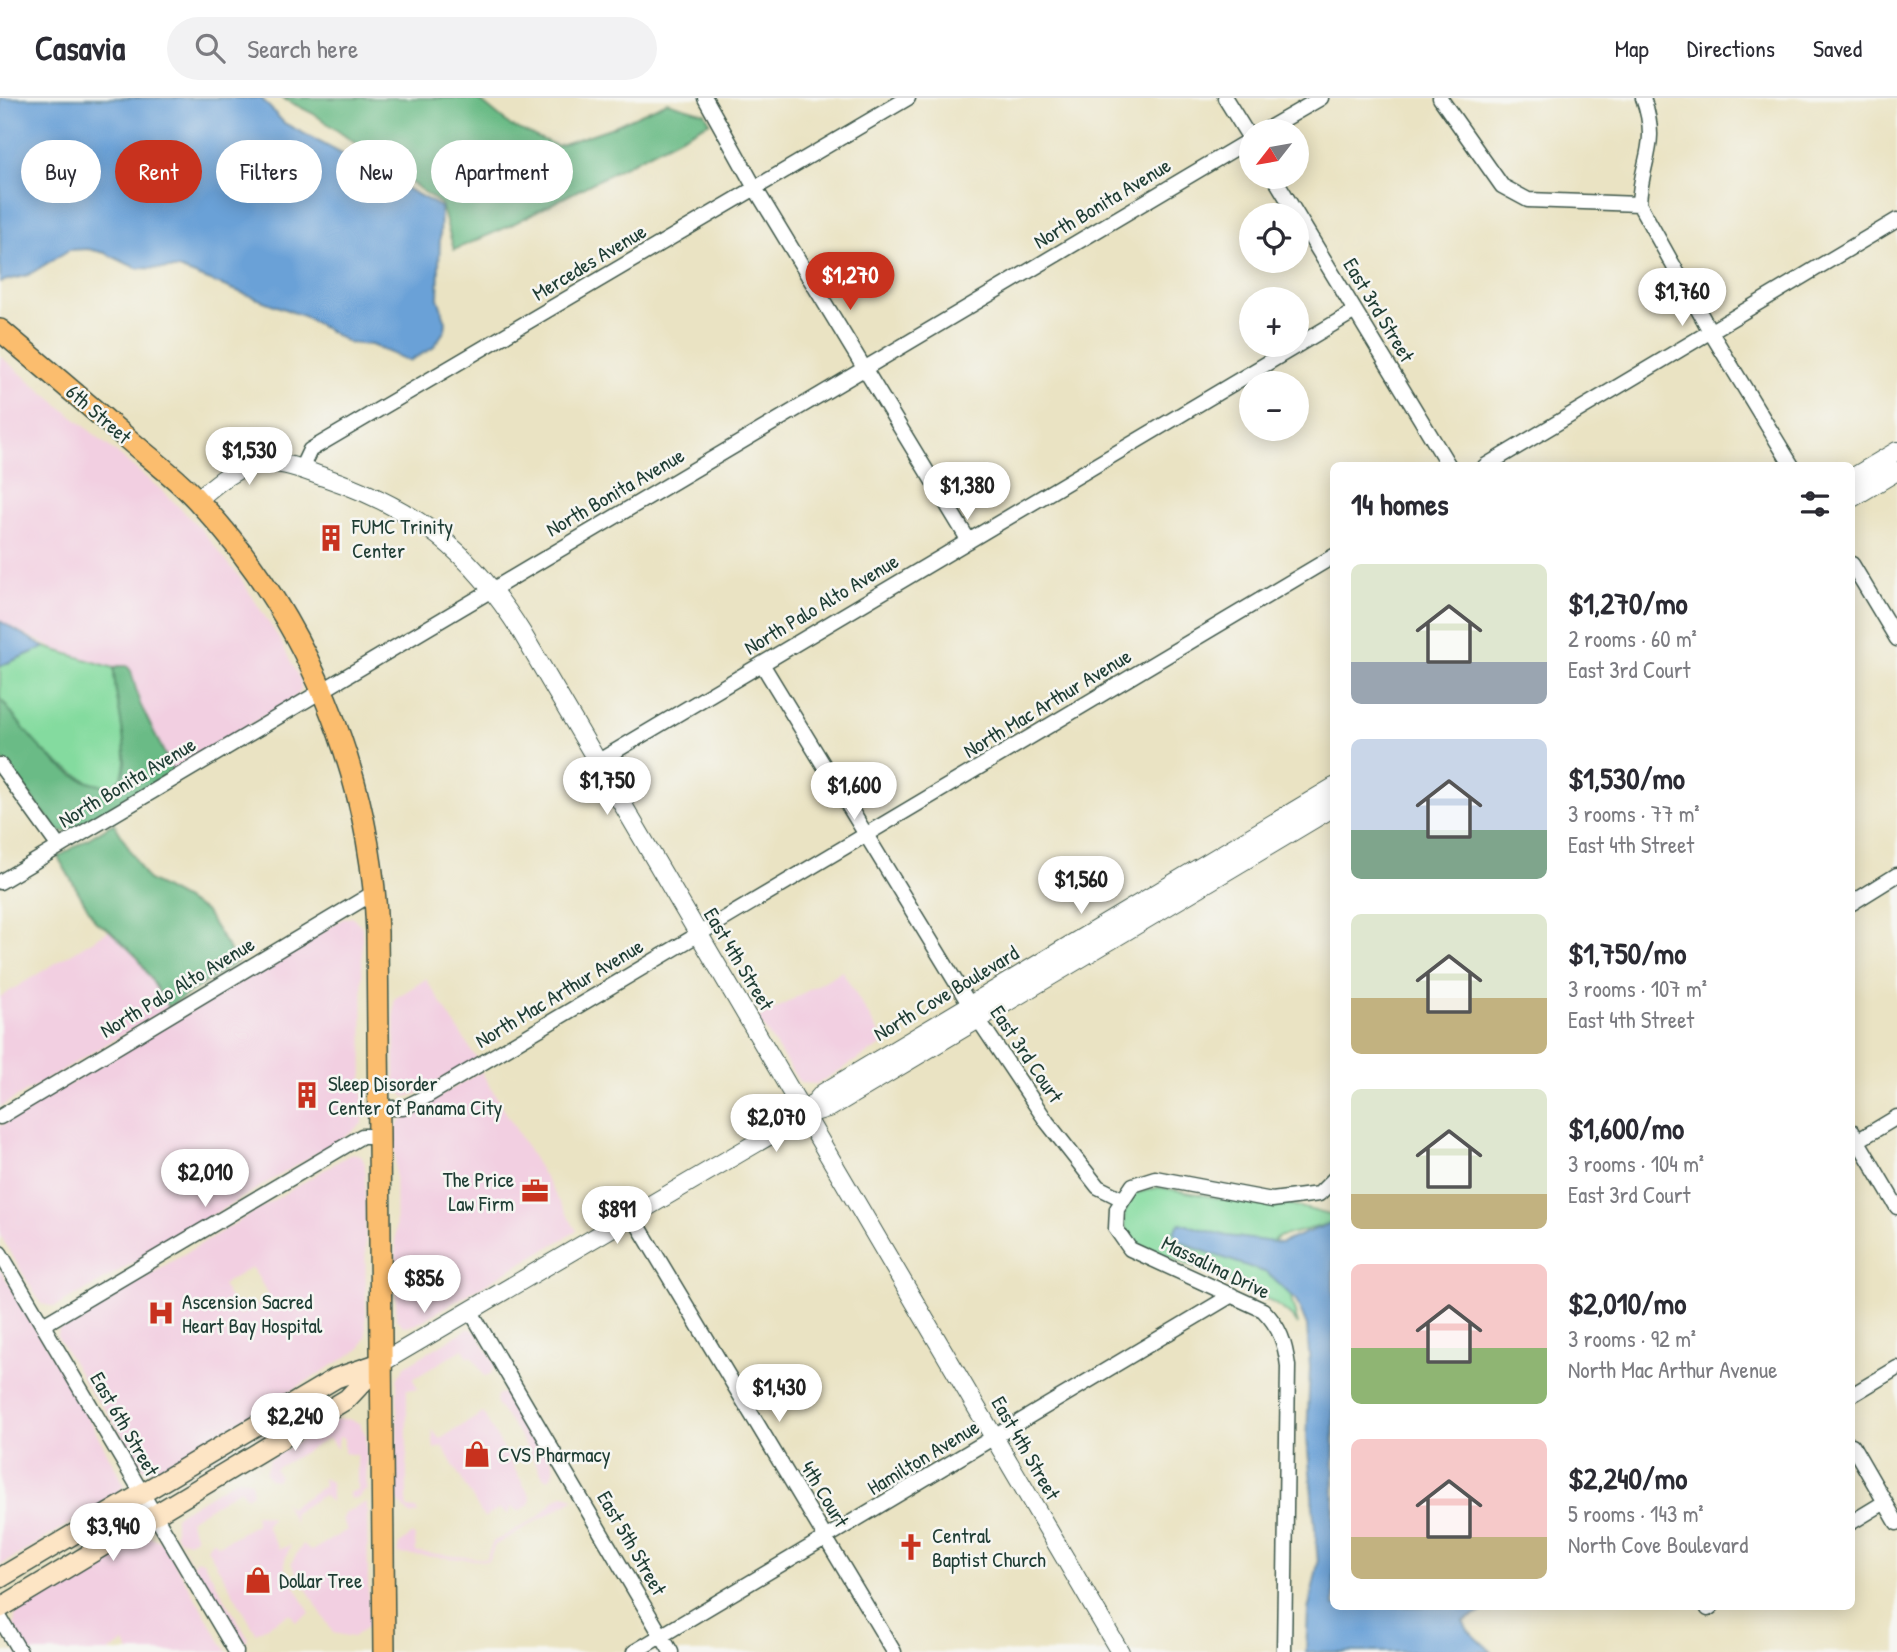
<!DOCTYPE html>
<meta charset="utf-8">
<style>
body{margin:0;font-family:"Patrick Hand",sans-serif;background:#f2f2f3;color:#2b2b33;height:100vh;display:flex;flex-direction:column;font-size:26px;white-space:nowrap}
*{box-sizing:border-box;margin:0}
p{font-size:23px;color:#7c7c81}
.icon{flex:none;width:38px;height:38px;fill:none;stroke:currentColor;stroke-width:2;stroke-linecap:round;stroke-linejoin:round}
.map{position:relative;flex:1;overflow:hidden}
.drawer{position:absolute;left:1330px;top:364px;width:525px;height:1148px;display:flex;flex-direction:column;background:#fff;border-radius:10px;box-shadow:0 4px 18px #0003}
.drawer>*{flex:none}
.hud{position:absolute;left:21px;top:42px;width:665px;height:63px;display:flex;gap:14px}
.needle{width:46px;rotate:239deg}
.tools{position:absolute;left:1239px;top:21px;display:grid;gap:14px}
.tools a{display:grid;place-items:center;width:70px;height:70px;border-radius:50%;background:#fff;box-shadow:0 4px 18px #0003;font-size:35px}
.price{position:absolute;translate:-50% -60px;padding:0 16px;border-radius:24px;background:#fff;color:#222;font-size:23px;line-height:46px;filter:drop-shadow(0 2px 4px #0008)}
.price::after{content:'';position:absolute;left:50%;top:42px;width:21px;height:16px;margin-left:-10px;background:inherit;clip-path:polygon(0 0,100% 0,50% 100%)}
.price.current{background:#c8321e;color:#fff}
ul{padding:0;list-style:none}
li{display:flex;align-items:center;gap:21px;height:175px;padding:0 21px}
li span{display:grid;place-items:center;flex:none;width:196px;height:140px;border-radius:10px;color:#555}
li>.icon{margin-inline-start:auto}
span .icon{width:84px;height:84px;fill:#fffc;stroke-width:1}
li b{font-size:30px}
h2{display:flex;justify-content:space-between;align-items:center;height:84px;padding:0 21px;font-size:30px}
.tag{padding:0 24px;border-radius:32px;background:#fff;box-shadow:0 4px 18px #0003;font-size:24px;line-height:63px}
.tag.current{background:#c8321e;color:#fff}
header{display:flex;align-items:center;gap:42px;box-sizing:border-box;height:98px;padding:0 35px;background:#fff;border-bottom:2px solid #e1e1e2}
header strong{font-size:33px}
nav{display:flex;gap:38px;margin-inline-start:auto;font-size:24px}
.search{width:490px;height:63px;background:#f2f2f3;display:flex;align-items:center;gap:18px;box-sizing:border-box;padding:0 24px;border-radius:38px;color:#7c7c81;font-size:26px}
.map>svg:first-child{display:block}
</style>
<header>
<strong>Casavia</strong>
<div class="search"><svg class="icon" aria-label="search" viewBox="0 0 24 24"><circle cx="10" cy="10" r="6"/><path d="M15 15l6 6"/></svg>Search here</div>
<nav><a>Map</a><a>Directions</a><a>Saved</a></nav>
</header>
<div class="map">
<svg width="1897" height="1554" viewBox="0 0 1897 1554">
<rect width="100%" height="100%" fill="#f6f6f2"/>
<filter id="ink" filterUnits="userSpaceOnUse"><feTurbulence type="fractalNoise" baseFrequency=".0143" numOctaves="2"/><feDisplacementMap in="SourceGraphic" scale="14" xChannelSelector="R" yChannelSelector="G"/><feConvolveMatrix kernelMatrix="1 2 1 2 8 2 1 2 1" color-interpolation-filters="sRGB"/></filter>
<filter id="wash" filterUnits="userSpaceOnUse"><feTurbulence type="fractalNoise" baseFrequency=".00686" numOctaves="4" result="noise"/><feDisplacementMap in="SourceGraphic" scale="28" xChannelSelector="R" yChannelSelector="G"/><feGaussianBlur stdDeviation="1.57" result="paint"/><feColorMatrix in="noise" values="0 0 0 0 0 0 0 0 0 0 0 0 0 0 0 0 0 1.4 0 .05"/><feComposite in="paint" operator="in"/></filter>
<g filter="url(#wash)">
<rect width="100%" height="100%" fill="#eae3c3"/>
<path fill="#f2cfe1" fill-rule="evenodd" d="M0,258L167,397L201,431L241,481L280,542L301,584V592L296,599L173,673L140,606L131,573L127,569L114,570L62,555L0,523Z
M353,819L362,829L363,1025L349,1036L92,1189L55,1209L41,1206L0,1137V1028L344,820Z
M118,827L168,910L0,1009V899Z
M842,873L885,945L817,986L800,985L758,921Z
M426,881L477,961L417,996L405,999L395,988L394,901Z
M481,973L577,1133L415,1227L403,1228L396,1221L395,1032L400,1023Z
M352,1055L361,1057L365,1066L366,1239L360,1251L160,1372H144L108,1315L90,1294L57,1238L59,1231ZM252,1169L270,1200L240,1217L222,1187Z
M0,1171L79,1302L124,1386L117,1397L0,1468Z
M469,1230L476,1234L495,1266L491,1276L485,1279L472,1258L468,1259L463,1251L413,1281L418,1291H407V1410L416,1411L418,1415L410,1417L397,1402V1281L405,1268Z
M503,1295L514,1298L553,1365L554,1374L549,1381L544,1380L516,1332L496,1306L497,1298Z
M483,1315L531,1400L529,1407L519,1413L511,1409L509,1416L499,1411L484,1420L442,1348L434,1351L432,1332L440,1341Z
M348,1321L359,1325L366,1337L369,1554L368,1528L353,1539L333,1535L291,1465L303,1446L311,1453L347,1432L342,1422L344,1415L367,1404L366,1392L357,1401L349,1400V1394L357,1393V1357L344,1355V1339H339L337,1351L329,1340L275,1371L279,1378L276,1382L269,1381L265,1375L269,1362L239,1380L251,1383L253,1395L246,1399L240,1391L189,1422L196,1439L188,1444L179,1441L193,1467L196,1461L203,1463L248,1540L245,1546L237,1543L243,1554L193,1469L175,1435V1419L180,1415L228,1386L335,1322Z
M323,1380L331,1384V1404L323,1397L293,1416L296,1427L282,1402L289,1410L324,1388Z
M566,1396L575,1401L495,1447L488,1463L398,1456L400,1446L412,1436L415,1439L416,1454L486,1461L493,1444L537,1420L558,1399Z
M255,1416L271,1419L266,1428L279,1451L291,1447L285,1461V1471L310,1515L296,1524L290,1515L256,1535L207,1450L213,1441L219,1447L256,1426Z
M148,1437L163,1445L227,1554H130L124,1545L109,1554H28L14,1528L15,1518L20,1511Z"/>
<path fill="#84db9f" stroke="#528c6a" stroke-width="2" d="M45,549L114,570C113,595 131,654 123,675C122,680 116,685 113,688H96L59,666L37,648L0,600V568Z
M1159,1089L1259,1107L1289,1106L1333,1118L1334,1123L1329,1126L1278,1139L1268,1149L1287,1184L1298,1227C1284,1197 1171,1162 1136,1147C1120,1130 1120,1112 1136,1095Z"/>
<path fill="#6bbb86" stroke="#457c5d" stroke-width="2" d="M282,0H477L511,28L557,48L610,30L667,4L705,15L710,24L507,129L454,152L441,106L314,16Z
M118,568H127L131,573L140,606L173,673L74,733L59,734L0,659V600C27,636 64,689 113,688C116,685 122,680 123,675C131,654 113,594 114,570Z
M114,725L147,781L205,813L237,864L168,909L138,860L109,832L96,824L58,759Z"/>
<path fill="#6aa1d7" stroke="#446f86" stroke-width="2" d="M0,0H261L284,25L441,109L438,200L446,224L445,232L433,250L409,263L371,247L349,245L303,218L179,171L136,170L105,155L88,151L69,152L28,177L0,184Z
M0,523L45,549L0,568Z
M1333,1124L1334,1508L1487,1509L1480,1515L1463,1523L1468,1532L1492,1554H1306L1308,1513L1318,1465L1307,1340L1310,1269L1307,1228L1296,1202L1267,1175L1195,1150L1180,1142L1174,1133L1180,1125L1227,1138L1281,1145Z"/>
</g>
<g filter="url(#ink)">
<g fill="none" stroke-linecap="round" stroke-linejoin="round">
<defs>
<path id="minor" d="M705,0L755,90L969,443
M1225,0L1251,42
M1440,0L1502,88L1528,102L1639,106
M1643,0C1660,48 1641,60 1639,106L1710,233L1792,368
M1264,33L1321,0
M1274,79L1449,368
M1485,368L1897,122
M301,371L310,352L908,0
M1852,466L1897,541
M762,566L982,927L1047,1024L1098,1089L1122,1101
M597,664L1355,213
M0,667L59,749
M0,784L1251,41
M1852,805L1897,777
M380,1010H403L425,999L1334,458
M0,1019L375,794
M1852,1033L1897,1109
M1852,1046L1897,1019
M632,1117L894,1554
M0,1155L236,1554
M470,1212L671,1554
M43,1227L362,1038H380
M1852,1297L1897,1270
M1852,1347L1897,1425
M1852,1424L1885,1404
M1708,1511L1712,1508
M0,1520L20,1554
M634,1554L1232,1197
M1284,1554L1288,1268C1285,1245 1280,1229 1263,1212L1130,1151L1116,1131L1117,1111L1133,1087L1155,1080L1272,1102L1319,1096L1334,1081"/>
<path id="tertiary" d="M1852,380L1897,353
M1852,400L1897,373
M197,402C215,387 233,370 256,366C280,361 303,372 324,379C416,410 471,453 522,535L1120,1554
M804,1017L823,995L1334,689
M381,1265L804,1017L831,1009L1334,709"/>
<path id="secondary" d="M0,1480L336,1280L377,1266
M0,1510L347,1301L381,1265"/>
<path id="primary" d="M0,232C43,268 86,305 129,342C152,362 177,380 197,402C307,518 371,676 377,834L384,1554"/>
</defs>
<use href="#minor" stroke="#3d5649" stroke-width="17"/>
<use href="#tertiary" stroke="#3d5649" stroke-width="20"/>
<use href="#secondary" stroke="#3d5649" stroke-width="22"/>
<use href="#primary" stroke="#3d5649" stroke-width="24"/>
<use href="#minor" stroke="#fff" stroke-width="14"/>
<use href="#tertiary" stroke="#fff" stroke-width="18"/>
<use href="#secondary" stroke="#fde5c5" stroke-width="19"/>
<use href="#primary" stroke="#fbbd6e" stroke-width="21"/>
</g>
</g>
<defs>
<symbol id="building-bare" viewBox="-9 -9 18 18"><path d="M-4-6H4V6H1V3H-1V6H-4ZM-2.5-4.3h1.7v1.8h-1.7ZM.8-4.3h1.7v1.8H.8ZM-2.5-1h1.7V.8h-1.7ZM.8-1h1.7V.8H.8Z" fill="#c8321e" stroke="#f6f6f2" stroke-width="2.5" paint-order="stroke"/></symbol>
<symbol id="office-bare" viewBox="-9 -9 18 18"><path d="M-6-3h4V-5.5h4V-3h4V5H-6ZM-1-4.5V-3h2v-1.5ZM-6 0V1H6V0Z" fill="#c8321e" stroke="#f6f6f2" stroke-width="2.5" paint-order="stroke"/></symbol>
<symbol id="hospital-bare" viewBox="-9 -9 18 18"><path d="M-5-5h3v3.5h4V-5h3V5h-3V1.5h-4V5h-3Z" fill="#c8321e" stroke="#f6f6f2" stroke-width="2.5" paint-order="stroke"/></symbol>
<symbol id="shop-bare" viewBox="-9 -9 18 18"><path d="M-5-2.5h2.3a2.7 3.5 0 0 1 5.4 0H5L5.5 6h-11ZM-1.5-2.5h3a1.5 2.3 0 0 0-3 0Z" fill="#c8321e" stroke="#f6f6f2" stroke-width="2.5" paint-order="stroke"/></symbol>
<symbol id="church-bare" viewBox="-9 -9 18 18"><path d="M-1.2-6h2.4v3.5h3.3v2.4h-3.3V6h-2.4V-.1h-3.3v-2.4h3.3Z" fill="#c8321e" stroke="#f6f6f2" stroke-width="2.5" paint-order="stroke"/></symbol>
</defs>
<g fill-rule="evenodd">
<use href="#building-bare" x="312" y="421" width="38" height="38"/>
<use href="#building-bare" x="288" y="978" width="38" height="38"/>
<use href="#office-bare" x="516" y="1074" width="38" height="38"/>
<use href="#hospital-bare" x="142" y="1196" width="38" height="38"/>
<use href="#shop-bare" x="458" y="1337" width="38" height="38"/>
<use href="#church-bare" x="892" y="1430" width="38" height="38"/>
<use href="#shop-bare" x="239" y="1463" width="38" height="38"/>
</g>
<g text-anchor="middle" dominant-baseline="central" stroke-width="5" stroke-linejoin="round" paint-order="stroke">
<g font-size="21" fill="#1f3d34" stroke="#f6f6f2">
<text transform="translate(1102 105) rotate(-31)">North Bonita Avenue</text>
<text transform="translate(589 164) rotate(-31)">Mercedes Avenue</text>
<text transform="translate(1379 212) rotate(59)">East 3rd Street</text>
<text transform="translate(99 316) rotate(41)">6th Street</text>
<text transform="translate(615 394) rotate(-30)">North Bonita Avenue</text>
<text transform="translate(821 506) rotate(-31)">North Palo Alto Avenue</text>
<text transform="translate(1047 605) rotate(-31)">North Mac Arthur Avenue</text>
<text transform="translate(127 684) rotate(-31)">North Bonita Avenue</text>
<text transform="translate(739 861) rotate(59)">East 4th Street</text>
<text transform="translate(177 889) rotate(-31)">North Palo Alto Avenue</text>
<text transform="translate(559 895) rotate(-31)">North Mac Arthur Avenue</text>
<text transform="translate(946 895) rotate(-31)">North Cove Boulevard</text>
<text transform="translate(1027 956) rotate(56)">East 3rd Court</text>
<text transform="translate(1216 1169) rotate(26)">Massalina Drive</text>
<text transform="translate(125 1326) rotate(60)">East 6th Street</text>
<text transform="translate(1026 1350) rotate(60)">East 4th Street</text>
<text transform="translate(923 1359) rotate(-31)">Hamilton Avenue</text>
<text transform="translate(825 1396) rotate(59)">4th Court</text>
<text transform="translate(632 1445) rotate(60)">East 5th Street</text>
</g>
<g font-size="21" fill="#1f3d34" stroke="#f6f6f2" text-anchor="start">
<text x="352" y="428">FUMC Trinity<tspan x="352" dy="24">Center</tspan></text>
<text x="328" y="985">Sleep Disorder<tspan x="328" dy="24">Center of Panama City</tspan></text>
<text x="514" y="1081" text-anchor="end">The Price<tspan x="514" dy="24">Law Firm</tspan></text>
<text x="182" y="1203">Ascension Sacred<tspan x="182" dy="24">Heart Bay Hospital</tspan></text>
<text x="498" y="1356">CVS Pharmacy</text>
<text x="932" y="1437">Central<tspan x="932" dy="24">Baptist Church</tspan></text>
<text x="279" y="1482">Dollar Tree</text>
</g>
</g>
</svg>
<div class="tools">
<a><svg class="needle" viewBox="-14 -14 28 28"><path d="M0-13l5 13h-10z" fill="#e53935"/><path d="M0 13l5-13h-10z" fill="#7c7c81"/></svg></a>
<a><svg class="icon" aria-label="locate" viewBox="0 0 24 24"><circle cx="12" cy="12" r="6"/><path d="M12 2v4M12 18v4M2 12h4M18 12h4"/></svg></a>
<a>+</a>
<a>−</a>
</div>
<b class="price current" style="left:850px;top:214px">$1,270</b>
<b class="price" style="left:1682px;top:230px">$1,760</b>
<b class="price" style="left:249px;top:389px">$1,530</b>
<b class="price" style="left:967px;top:424px">$1,380</b>
<b class="price" style="left:607px;top:719px">$1,750</b>
<b class="price" style="left:854px;top:724px">$1,600</b>
<b class="price" style="left:1081px;top:818px">$1,560</b>
<b class="price" style="left:776px;top:1056px">$2,070</b>
<b class="price" style="left:205px;top:1111px">$2,010</b>
<b class="price" style="left:617px;top:1148px">$891</b>
<b class="price" style="left:424px;top:1217px">$856</b>
<b class="price" style="left:779px;top:1326px">$1,430</b>
<b class="price" style="left:295px;top:1355px">$2,240</b>
<b class="price" style="left:113px;top:1465px">$3,940</b>
<div class="hud">
<a class="tag">Buy</a>
<a class="tag current">Rent</a>
<a class="tag">Filters</a>
<a class="tag">New</a>
<a class="tag">Apartment</a>
</div>
<section class="drawer">
<h2>14 homes<svg class="icon" aria-label="filters" viewBox="0 0 24 24"><path d="M4 7h16M4 17h16"/><circle cx="9" cy="7" r="2"/><circle cx="15" cy="17" r="2"/></svg></h2>
<ul>
<li><span style="background:linear-gradient(#dfe7d0 70%,#9aa5b1 0)"><svg class="icon" aria-label="home" viewBox="0 0 24 24"><path d="M3 11l9-7 9 7M6 9v11h12V9"/></svg></span><div><b>$1,270/mo</b><p>2 rooms · 60 m²</p><p>East 3rd Court</p></div></li>
<li><span style="background:linear-gradient(#c9d6e8 65%,#7fa58c 0)"><svg class="icon" aria-label="home" viewBox="0 0 24 24"><path d="M3 11l9-7 9 7M6 9v11h12V9"/></svg></span><div><b>$1,530/mo</b><p>3 rooms · 77 m²</p><p>East 4th Street</p></div></li>
<li><span style="background:linear-gradient(#dfe7d0 60%,#c2b280 0)"><svg class="icon" aria-label="home" viewBox="0 0 24 24"><path d="M3 11l9-7 9 7M6 9v11h12V9"/></svg></span><div><b>$1,750/mo</b><p>3 rooms · 107 m²</p><p>East 4th Street</p></div></li>
<li><span style="background:linear-gradient(#dfe7d0 75%,#c2b280 0)"><svg class="icon" aria-label="home" viewBox="0 0 24 24"><path d="M3 11l9-7 9 7M6 9v11h12V9"/></svg></span><div><b>$1,600/mo</b><p>3 rooms · 104 m²</p><p>East 3rd Court</p></div></li>
<li><span style="background:linear-gradient(#f6c9c9 60%,#8fb573 0)"><svg class="icon" aria-label="home" viewBox="0 0 24 24"><path d="M3 11l9-7 9 7M6 9v11h12V9"/></svg></span><div><b>$2,010/mo</b><p>3 rooms · 92 m²</p><p>North Mac Arthur Avenue</p></div></li>
<li><span style="background:linear-gradient(#f6c9c9 70%,#c2b280 0)"><svg class="icon" aria-label="home" viewBox="0 0 24 24"><path d="M3 11l9-7 9 7M6 9v11h12V9"/></svg></span><div><b>$2,240/mo</b><p>5 rooms · 143 m²</p><p>North Cove Boulevard</p></div></li>
</ul>
</section>
</div>
